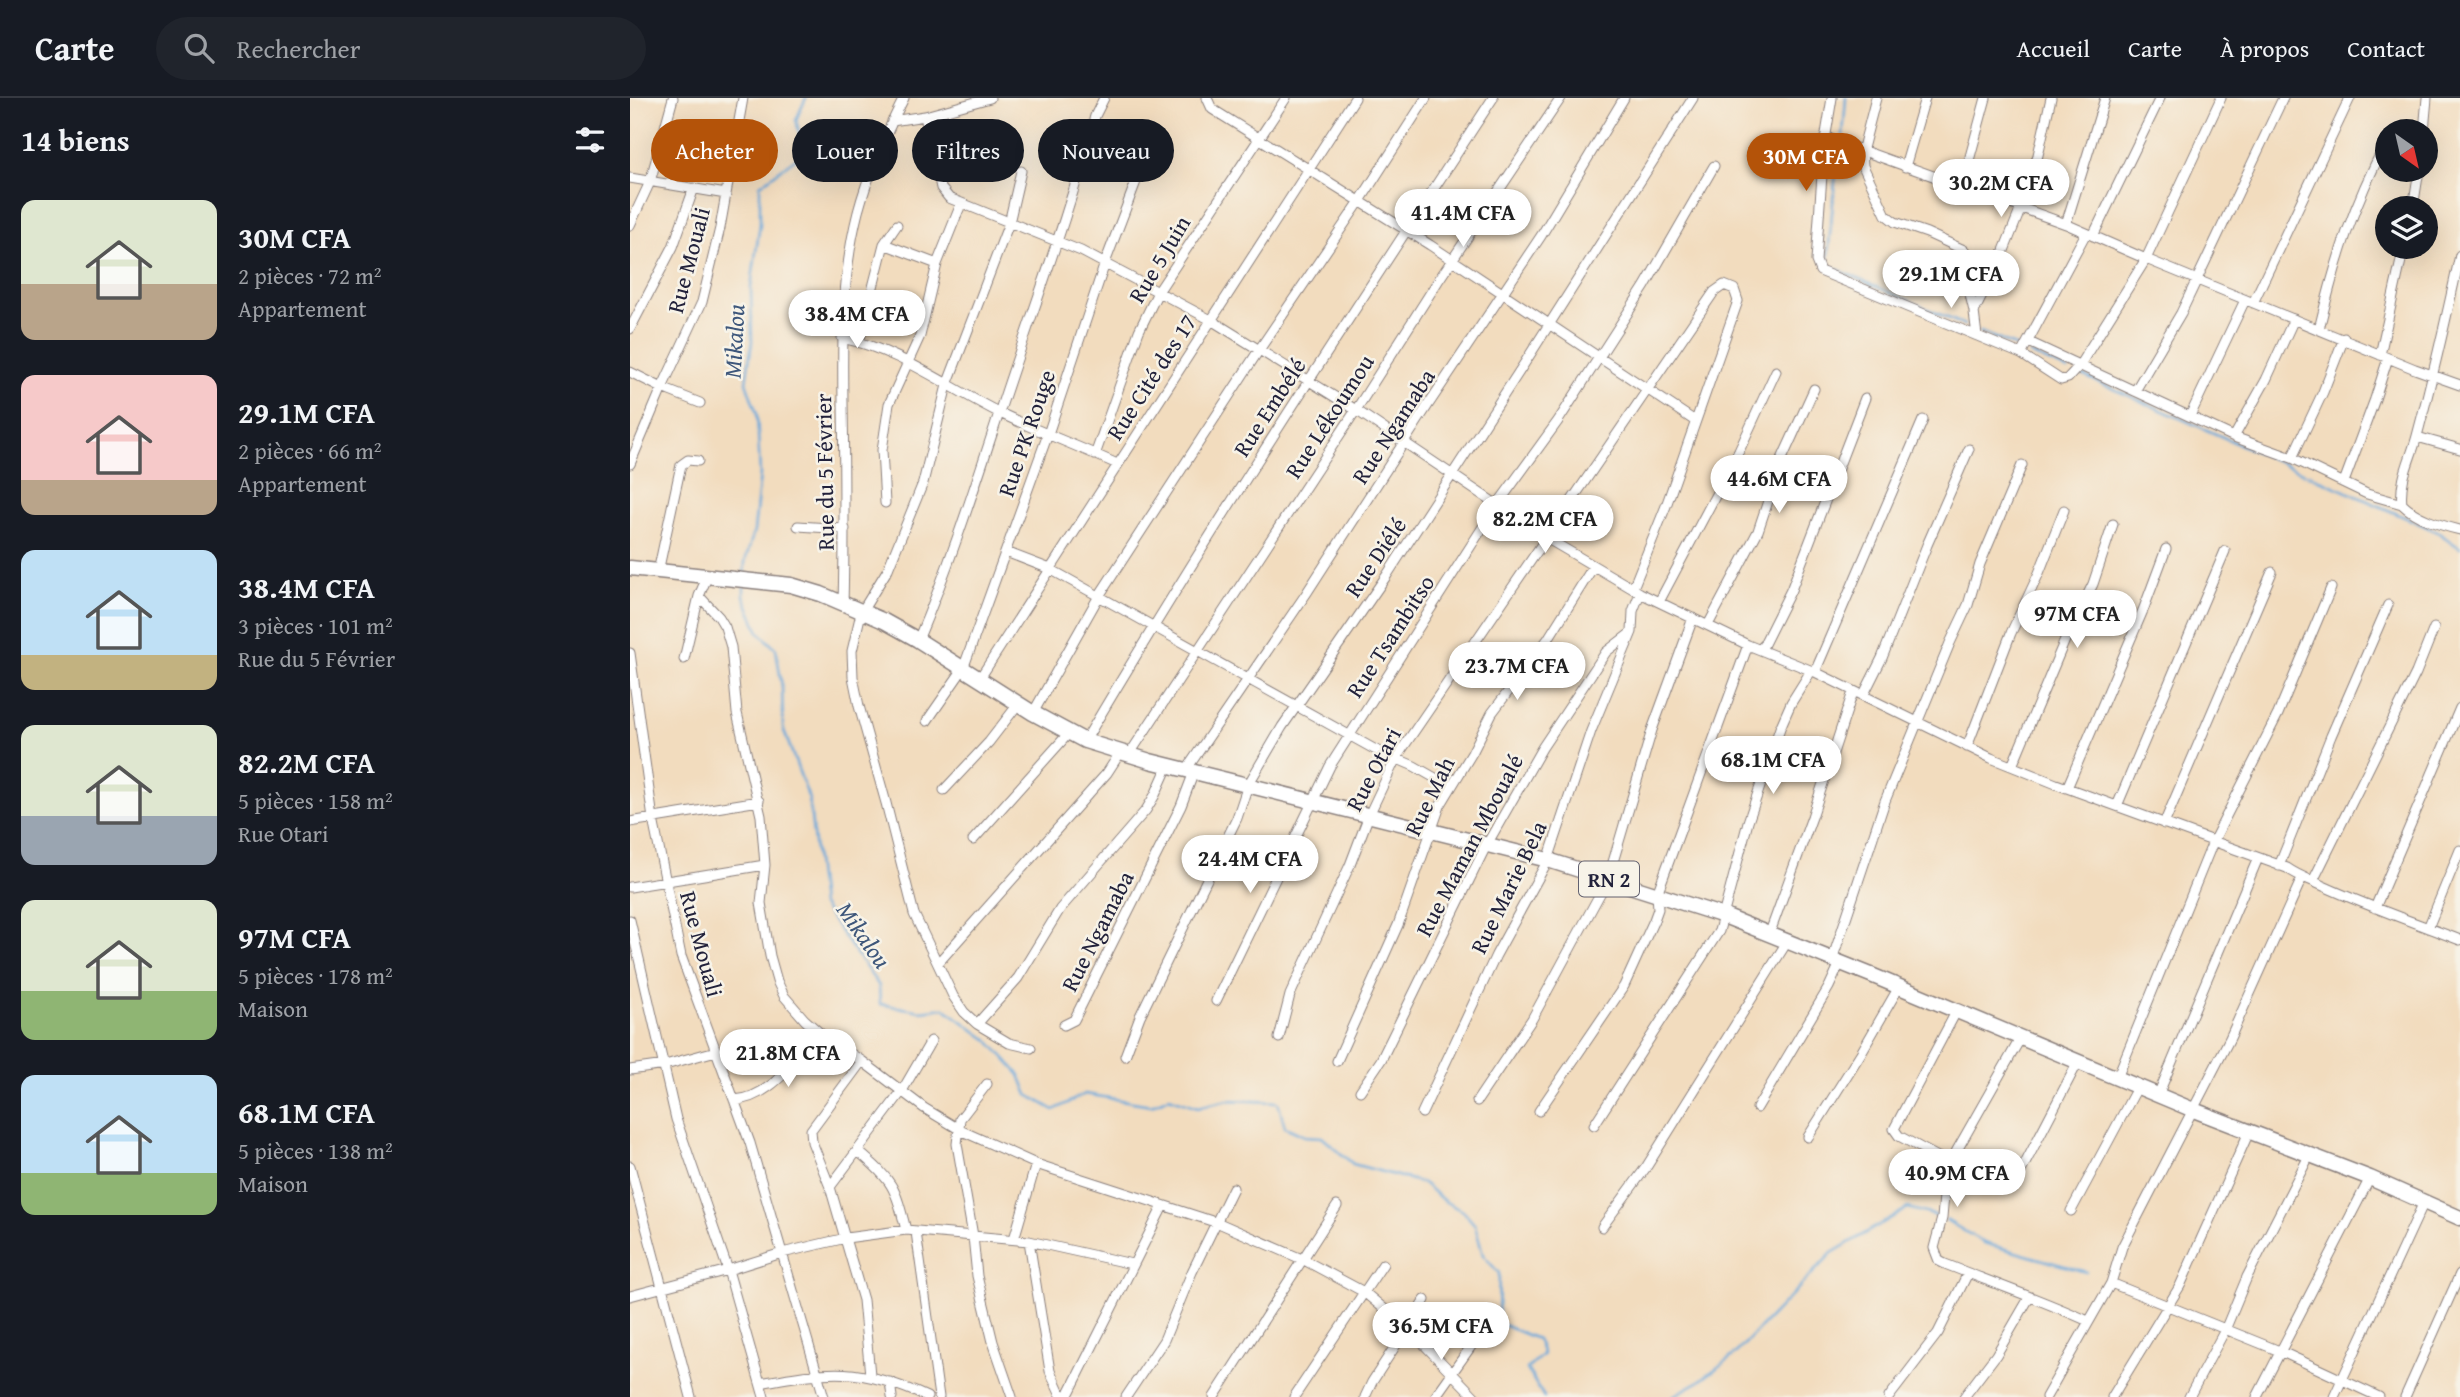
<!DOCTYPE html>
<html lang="fr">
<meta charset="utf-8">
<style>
body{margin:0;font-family:"Gentium Book Plus",serif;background:#20242c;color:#f1f3f6;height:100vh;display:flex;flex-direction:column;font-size:26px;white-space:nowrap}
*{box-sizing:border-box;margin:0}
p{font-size:23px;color:#9ea1a6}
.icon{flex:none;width:38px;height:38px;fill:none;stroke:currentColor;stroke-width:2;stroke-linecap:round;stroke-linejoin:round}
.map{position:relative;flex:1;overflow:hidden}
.panel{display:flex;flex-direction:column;background:#171b24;width:630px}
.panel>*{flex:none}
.guide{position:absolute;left:21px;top:21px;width:665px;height:63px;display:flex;gap:14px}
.needle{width:46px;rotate:146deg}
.tools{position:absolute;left:1745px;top:21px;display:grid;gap:14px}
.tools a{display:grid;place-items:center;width:63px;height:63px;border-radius:50%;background:#171b24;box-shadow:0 7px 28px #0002;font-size:35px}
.price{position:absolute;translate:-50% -60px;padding:0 16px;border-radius:24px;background:#fff;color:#222;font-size:23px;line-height:46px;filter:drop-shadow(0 2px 4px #0008)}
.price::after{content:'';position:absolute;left:50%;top:42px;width:21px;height:16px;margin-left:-10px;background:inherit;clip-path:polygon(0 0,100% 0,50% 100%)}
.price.current{background:#b45309;color:#fff}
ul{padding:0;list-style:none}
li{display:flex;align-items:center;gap:21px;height:175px;padding:0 21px}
li span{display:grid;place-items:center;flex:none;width:196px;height:140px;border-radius:14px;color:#555}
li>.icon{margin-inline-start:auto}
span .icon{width:84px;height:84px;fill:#fffc;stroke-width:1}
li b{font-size:30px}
h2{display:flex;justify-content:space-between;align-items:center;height:84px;padding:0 21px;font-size:30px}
.pill{padding:0 24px;border-radius:32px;background:#171b24;box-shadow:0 7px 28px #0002;font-size:24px;line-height:63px}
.pill.current{background:#b45309;color:#fff}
header{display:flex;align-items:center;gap:42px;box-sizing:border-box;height:98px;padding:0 35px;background:#171b24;border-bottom:2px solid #363941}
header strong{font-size:33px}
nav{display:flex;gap:38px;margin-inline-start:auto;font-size:24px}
.search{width:490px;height:63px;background:#20242c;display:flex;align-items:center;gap:18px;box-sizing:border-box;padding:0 24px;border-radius:38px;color:#9ea1a6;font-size:26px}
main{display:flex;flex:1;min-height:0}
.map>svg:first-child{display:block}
</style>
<header>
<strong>Carte</strong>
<div class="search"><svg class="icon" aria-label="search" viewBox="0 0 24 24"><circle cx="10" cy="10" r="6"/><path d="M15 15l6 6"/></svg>Rechercher</div>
<nav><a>Accueil</a><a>Carte</a><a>À propos</a><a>Contact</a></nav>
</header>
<main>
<section class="panel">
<h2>14 biens<svg class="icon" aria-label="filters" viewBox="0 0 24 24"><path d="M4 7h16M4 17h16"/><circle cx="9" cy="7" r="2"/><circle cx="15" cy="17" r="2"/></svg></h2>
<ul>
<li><span style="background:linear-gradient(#dfe7d0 60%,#b9a48a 0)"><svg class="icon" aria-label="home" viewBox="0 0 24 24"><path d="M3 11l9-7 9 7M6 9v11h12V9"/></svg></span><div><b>30M CFA</b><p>2 pièces · 72 m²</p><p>Appartement</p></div></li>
<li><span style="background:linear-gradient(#f6c9c9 75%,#b9a48a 0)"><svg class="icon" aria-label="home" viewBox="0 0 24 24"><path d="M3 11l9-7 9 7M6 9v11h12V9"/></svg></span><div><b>29.1M CFA</b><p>2 pièces · 66 m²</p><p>Appartement</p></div></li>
<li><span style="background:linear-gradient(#bfe0f5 75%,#c2b280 0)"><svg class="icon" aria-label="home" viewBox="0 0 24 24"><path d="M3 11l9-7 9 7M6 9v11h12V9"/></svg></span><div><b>38.4M CFA</b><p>3 pièces · 101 m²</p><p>Rue du 5 Février</p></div></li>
<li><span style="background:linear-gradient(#dfe7d0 65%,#9aa5b1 0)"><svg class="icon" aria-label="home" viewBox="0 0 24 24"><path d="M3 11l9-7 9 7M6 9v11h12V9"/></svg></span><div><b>82.2M CFA</b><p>5 pièces · 158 m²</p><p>Rue Otari</p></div></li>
<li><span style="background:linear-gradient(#dfe7d0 65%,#8fb573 0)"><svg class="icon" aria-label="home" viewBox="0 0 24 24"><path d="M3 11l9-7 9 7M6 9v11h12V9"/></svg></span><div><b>97M CFA</b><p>5 pièces · 178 m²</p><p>Maison</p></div></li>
<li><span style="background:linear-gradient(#bfe0f5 70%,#8fb573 0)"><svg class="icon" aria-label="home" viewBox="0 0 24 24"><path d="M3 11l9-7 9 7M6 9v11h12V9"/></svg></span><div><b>68.1M CFA</b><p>5 pièces · 138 m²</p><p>Maison</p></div></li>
</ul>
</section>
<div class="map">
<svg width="1830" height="1299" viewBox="0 0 1830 1299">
<rect width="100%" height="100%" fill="#f7f3e8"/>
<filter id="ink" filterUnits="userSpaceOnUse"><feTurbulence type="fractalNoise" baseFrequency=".0143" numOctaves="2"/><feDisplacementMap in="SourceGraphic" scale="14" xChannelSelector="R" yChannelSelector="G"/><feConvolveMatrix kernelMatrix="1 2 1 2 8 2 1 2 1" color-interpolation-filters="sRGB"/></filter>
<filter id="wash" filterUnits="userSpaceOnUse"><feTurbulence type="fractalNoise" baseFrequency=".00686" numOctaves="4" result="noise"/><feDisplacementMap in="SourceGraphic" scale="28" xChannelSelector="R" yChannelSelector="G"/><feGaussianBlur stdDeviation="1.57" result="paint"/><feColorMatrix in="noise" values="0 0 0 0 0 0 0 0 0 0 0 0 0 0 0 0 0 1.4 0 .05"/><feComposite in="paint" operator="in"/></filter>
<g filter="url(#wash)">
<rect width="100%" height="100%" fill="#f2dcbe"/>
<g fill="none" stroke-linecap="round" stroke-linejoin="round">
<path stroke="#67a7da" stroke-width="2.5" d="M1213,37L1216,0
M1208,53L1197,167L1334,227
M1350,234L1387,249
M1400,256L1438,272
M1452,277L1806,433L1830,450
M114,478L115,464L124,433L130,376L127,316L116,284L122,244L121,189L130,126V87L174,54L166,22L176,0
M114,488V498L129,534L146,551L152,589L153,630L179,701L191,806L249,888L250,906L291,913L314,910L358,942L390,977L398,997L424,1012L455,996L521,1007L539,999L568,1009L598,1002L648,1004L655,1029L675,1038L692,1039L723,1066L793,1085L814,1103L834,1114L845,1127L853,1157L869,1175L868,1225L907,1241L913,1256L897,1271L914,1299
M1316,1122L1354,1145L1456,1174
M1041,1299L1068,1284L1103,1258L1202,1155L1278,1110L1310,1119"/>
</g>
</g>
<g filter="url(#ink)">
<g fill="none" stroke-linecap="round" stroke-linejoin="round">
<defs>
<path id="minor" d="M577,0L582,11L800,147L1065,323
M1202,0L1194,48L1186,163L1190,173L1391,256L1431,282L1438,280L1449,268L1516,161L1591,0
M1246,0L1232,54L1233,68L1256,117L1265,124L1297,135L1334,152L1343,162L1339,193L1344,213
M295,18L311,90L319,100L451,153L581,222L726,312L918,441L1010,495L1118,547L1185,574L1361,660L1426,686L1657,770C1668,778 1679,781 1691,787C1737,808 1783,824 1830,842
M262,23L295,18L360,0
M1794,33L1797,0
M1195,39L1436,126L1516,161L1785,271L1830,287
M1275,69L1295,0
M391,73L379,125L317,287L293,385L258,471L231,515L222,553L223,579L229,608L256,705L284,816L323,898L334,914L347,926L379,945L401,950
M0,80L96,96
M1332,88L1356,0
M1783,110L1789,72
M1436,126L1475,0
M0,127L20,84L43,0
M1463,138L1530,0
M254,146L307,166
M1623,205L1720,0
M0,231L43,149L64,90
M1689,231C1706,161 1723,107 1757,43
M1347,238L1344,214L1373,155L1391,110L1408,57L1421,0
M212,240C267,251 318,289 368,314C407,333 448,348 487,366
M229,244L254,146L267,127
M1399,244L1604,339L1662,360L1737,396L1772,406C1769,381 1781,361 1787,338C1803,278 1817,217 1830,157
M1391,256L1456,135
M1750,257L1774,149
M0,274L32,290L70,305
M1505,293L1551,215L1653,0
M1560,318L1615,202
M1604,339L1636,282L1664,221
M1787,339L1830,351
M465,357L509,233L528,194L656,0
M1662,360L1693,294L1714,240
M0,366L32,290L72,204L90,130L113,0
M1714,384L1745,301L1758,260
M255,405L252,352L259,306L290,238L307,166L331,106
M1772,406C1787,421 1810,427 1830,432
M168,428L215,431
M376,454L420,471L744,651L784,668L821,689
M28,474L51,367L58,362L68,363
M69,498L89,519L95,529L101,549L107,615L131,718L135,767L131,805L140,858L147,883L154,898L175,922L191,936L232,963L294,1010L332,1033L406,1066L591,1126L674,1162L734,1194L783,1235L845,1299
M1029,504L1109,353L1146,273
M213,506C215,439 214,372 213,304C212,240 212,176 228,114C239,73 255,37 274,0
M1078,527L1128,433L1152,361L1184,291
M288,542C325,455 352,365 382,276C411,190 442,105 465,18L474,0
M1131,552L1161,492L1235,300
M0,555L23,721L51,858L120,1045L194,1299
M54,561L69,498L78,477
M1185,574L1293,322
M350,580L725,0
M1233,598L1252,560L1297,447L1339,351
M403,615L469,498L629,252L730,103L796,0
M297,623L333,571L418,336L475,165L518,52
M455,643C584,424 724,213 863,0
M1337,649L1381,535L1409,475L1434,412
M499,657L726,312L808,183L931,0
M1382,668L1435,542L1463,486L1483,426
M556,672L676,496L798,307L911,138L994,0
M1437,690L1514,510L1536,451
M314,692L359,644L389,605
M1487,708L1595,453
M0,724L129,703
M1534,726L1642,474
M343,742L439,635
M1649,768L1701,638L1758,507
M1683,783L1786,575L1804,530
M0,789L135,767
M1745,810L1830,610
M0,822L46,1021L98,1172L134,1299
M1798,830L1830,752
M1139,837L1182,719L1223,594
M1202,862L1255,703L1320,545L1338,507L1350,466L1392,367
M308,865L477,675L490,655
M586,903L700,668L867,407L928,323L1015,188L1084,68
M347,926L388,880L430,811L516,712L525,697L538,668
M434,927L444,922L551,708L564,674
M649,940L660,897L720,767L739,717L766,660L1084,194L1094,187L1104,191L1108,203L1036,408L1003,490
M1390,941L1326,1054L1320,1064H1317L1312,1120L1304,1150L1309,1163L1315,1166C1363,1185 1412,1202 1458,1223
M495,958L510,918L607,720L618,687L652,629L757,477L894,266L1063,0
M707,963L768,827L810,708L842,655L862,615L918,541L963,469
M0,972L35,967L86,953
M1487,980L1583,744L1648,616L1701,490
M357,986L330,1021L327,1046L343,1138L347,1178L363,1244L382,1299
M730,993L751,962L856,748L912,650L976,554L1002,534
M1528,997L1628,760
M104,1002C140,1001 167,960 191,936
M847,1003L902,921L978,781L1022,632L1063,520
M1127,1010L1199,889L1210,865
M909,1013L994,888L1024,822L1028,811L1027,796L1118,547
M792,1015L866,857L918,762L961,633L1002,534L1003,513L1010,495
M964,1027L1089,833L1118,724L1150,630L1161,605L1181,573
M1178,1039L1231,955L1269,889
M229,1054C263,1083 265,1088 276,1132
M1317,1064L1269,1038L1264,1031L1326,914
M0,1068L61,1299
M1386,1083L1448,964
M200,1089L182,1044L181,1032L232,963
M1441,1113L1508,988
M972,1129L1017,1068L1157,844
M286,1134L309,1299
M384,1141L406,1066
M399,1143L420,1273L432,1299
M1481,1185L1652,1254L1749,1299
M0,1198L98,1172L152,1155L216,1140L276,1132L399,1143L502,1166
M240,1277L233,1202L200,1089L272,993L301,943
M260,1284L262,1299
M130,1285C201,1272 229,1268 297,1299
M437,1299L533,1108
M496,1299L534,1242L562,1174L603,1090
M584,1299L707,1108
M664,1299L753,1166
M735,1299L742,1284L795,1202
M805,1299L842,1247
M1259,1299L1308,1235L1338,1175
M1334,1299L1366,1257L1399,1200
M1416,1299L1481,1185L1492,1149L1600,940L1672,780
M1482,1299L1550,1188L1619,1034
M1559,1299L1595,1232L1617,1179L1679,1058
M1627,1299L1740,1080
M1704,1299L1794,1104
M1775,1299L1830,1176"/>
<path id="trunk" d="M0,470L161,487L191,496L254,523L288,542L403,615L455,643L520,663L918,762L1094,818L1241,877L1561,1011L1740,1080L1830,1120"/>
</defs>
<use href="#minor" stroke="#8a7f7c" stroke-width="11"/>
<use href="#trunk" stroke="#8a7f7c" stroke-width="17"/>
<use href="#minor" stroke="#fff" stroke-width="9"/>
<use href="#trunk" stroke="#fff" stroke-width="14"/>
</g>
</g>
<g text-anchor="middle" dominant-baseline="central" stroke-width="5" stroke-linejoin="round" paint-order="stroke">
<rect fill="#f7f3e8" stroke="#62616f" stroke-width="2" x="949" y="763.5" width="60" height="35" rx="5"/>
<g font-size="21" font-weight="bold" fill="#22223b">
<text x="979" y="781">RN 2</text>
</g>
<g font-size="23" fill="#22223b" stroke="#f7f3e8">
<text transform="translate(529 161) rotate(-59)">Rue 5 Juin</text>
<text transform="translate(58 162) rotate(-75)">Rue Mouali</text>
<text transform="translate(521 279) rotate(-57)">Rue Cité des 17</text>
<text transform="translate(639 309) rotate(-57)">Rue Embélé</text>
<text transform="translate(699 318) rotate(-57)">Rue Lékoumou</text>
<text transform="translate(763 328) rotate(-57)">Rue Ngamaba</text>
<text transform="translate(396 335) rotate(-71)">Rue PK Rouge</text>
<text transform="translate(194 374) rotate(-91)">Rue du 5 Février</text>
<text transform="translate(745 459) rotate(-56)">Rue Diélé</text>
<text transform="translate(760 538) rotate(-57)">Rue Tsambitso</text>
<text transform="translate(743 671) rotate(-62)">Rue Otari</text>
<text transform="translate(799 698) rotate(-64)">Rue Mah</text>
<text transform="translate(839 747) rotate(-62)">Rue Maman Mboualé</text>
<text transform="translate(878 789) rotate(-64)">Rue Marie Bela</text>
<text transform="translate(467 833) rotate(-63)">Rue Ngamaba</text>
<text transform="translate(72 846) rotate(75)">Rue Mouali</text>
</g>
<g font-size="24" font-style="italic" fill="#3e577b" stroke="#f7f3e8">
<text transform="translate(104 243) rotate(-87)">Mikalou</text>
<text transform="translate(234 837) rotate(55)">Mikalou</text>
</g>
</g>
</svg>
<div class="tools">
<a><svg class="needle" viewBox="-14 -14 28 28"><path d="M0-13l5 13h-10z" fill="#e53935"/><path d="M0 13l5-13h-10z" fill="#9ea1a6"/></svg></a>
<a><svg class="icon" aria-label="layers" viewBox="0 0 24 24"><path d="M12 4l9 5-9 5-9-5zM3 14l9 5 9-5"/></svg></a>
</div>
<b class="price current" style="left:1176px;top:95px">30M CFA</b>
<b class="price" style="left:1371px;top:121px">30.2M CFA</b>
<b class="price" style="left:833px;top:151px">41.4M CFA</b>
<b class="price" style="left:1321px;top:212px">29.1M CFA</b>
<b class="price" style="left:227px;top:252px">38.4M CFA</b>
<b class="price" style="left:1149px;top:417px">44.6M CFA</b>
<b class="price" style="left:915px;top:457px">82.2M CFA</b>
<b class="price" style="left:1447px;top:552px">97M CFA</b>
<b class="price" style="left:887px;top:604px">23.7M CFA</b>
<b class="price" style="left:1143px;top:698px">68.1M CFA</b>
<b class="price" style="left:620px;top:797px">24.4M CFA</b>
<b class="price" style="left:158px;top:991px">21.8M CFA</b>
<b class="price" style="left:1327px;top:1111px">40.9M CFA</b>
<b class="price" style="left:811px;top:1264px">36.5M CFA</b>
<div class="guide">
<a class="pill current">Acheter</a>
<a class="pill">Louer</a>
<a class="pill">Filtres</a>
<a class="pill">Nouveau</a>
</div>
</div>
</main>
